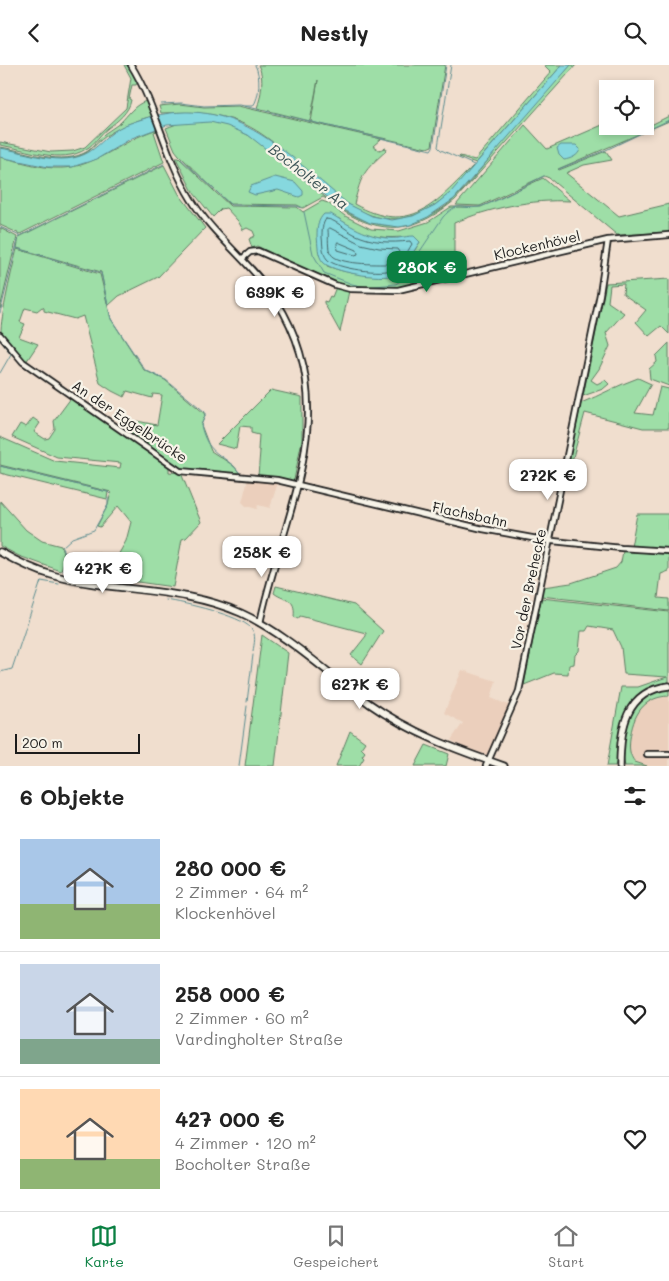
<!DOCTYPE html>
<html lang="de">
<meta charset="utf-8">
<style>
body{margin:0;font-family:Mali,sans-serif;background:#f2f2f2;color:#222;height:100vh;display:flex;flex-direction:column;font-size:19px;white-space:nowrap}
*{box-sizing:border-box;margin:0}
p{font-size:16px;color:#767676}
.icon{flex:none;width:28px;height:28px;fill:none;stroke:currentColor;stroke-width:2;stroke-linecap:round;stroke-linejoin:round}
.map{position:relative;height:701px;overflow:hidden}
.side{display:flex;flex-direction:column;background:#fff;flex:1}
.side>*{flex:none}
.fabs{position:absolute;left:599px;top:15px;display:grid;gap:10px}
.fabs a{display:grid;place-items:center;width:55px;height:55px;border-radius:0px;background:#fff;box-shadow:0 2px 8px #0003;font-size:25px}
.scale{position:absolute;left:15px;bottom:12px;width:125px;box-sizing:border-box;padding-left:5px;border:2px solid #1c1c1c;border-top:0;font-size:14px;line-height:18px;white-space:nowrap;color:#1c1c1c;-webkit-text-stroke:4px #f7f3e8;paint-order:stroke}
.price{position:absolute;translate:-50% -42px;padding:0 11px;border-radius:10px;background:#fff;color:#222;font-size:16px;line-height:32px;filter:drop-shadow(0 1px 2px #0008)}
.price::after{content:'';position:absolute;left:50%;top:30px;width:15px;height:11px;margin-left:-8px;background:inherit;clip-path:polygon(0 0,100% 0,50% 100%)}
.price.active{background:#0b8043;color:#fff}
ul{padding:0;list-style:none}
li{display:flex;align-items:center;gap:15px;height:125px;padding:0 20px}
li+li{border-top:1px solid #e0e0e0}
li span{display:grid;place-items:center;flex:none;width:140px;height:100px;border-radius:0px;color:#555}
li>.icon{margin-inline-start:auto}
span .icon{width:60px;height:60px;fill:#fffc;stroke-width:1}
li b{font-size:21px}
h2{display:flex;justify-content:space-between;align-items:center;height:60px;padding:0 20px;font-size:21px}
header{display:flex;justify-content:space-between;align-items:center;height:65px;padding:0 20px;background:#fff;font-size:22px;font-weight:700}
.tabs{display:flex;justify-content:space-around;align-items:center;height:70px;border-top:1px solid #e0e0e0;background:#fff;font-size:14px;color:#767676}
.tabs a{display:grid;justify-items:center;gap:2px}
.tabs .active{color:#0b8043}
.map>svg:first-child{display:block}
</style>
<header><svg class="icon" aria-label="back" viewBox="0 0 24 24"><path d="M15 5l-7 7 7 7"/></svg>Nestly<svg class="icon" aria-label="search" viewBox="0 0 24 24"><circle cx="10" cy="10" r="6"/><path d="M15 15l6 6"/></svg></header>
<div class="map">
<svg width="669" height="701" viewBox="0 0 669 701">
<rect width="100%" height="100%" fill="#f0dece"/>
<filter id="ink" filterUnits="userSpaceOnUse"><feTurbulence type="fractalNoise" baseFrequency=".02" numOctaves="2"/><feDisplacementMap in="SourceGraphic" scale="10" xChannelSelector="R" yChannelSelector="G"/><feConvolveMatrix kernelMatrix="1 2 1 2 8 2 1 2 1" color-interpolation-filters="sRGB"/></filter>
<g filter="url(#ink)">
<path fill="#ebcfbc" d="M248,414L278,417L270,443L258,440L257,444L246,441L242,437Z
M462,605L496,616L491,633L511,641L490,688L487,690L463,682L451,675L463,658L444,648Z
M669,631V701H647L635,697L630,688V678L634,653L642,640L649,636Z"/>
<path fill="#9edea7" stroke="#5d7d62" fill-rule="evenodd" d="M124,0H129L138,16L136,20H132L129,34L131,35C129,47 118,56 108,63C100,69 95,79 86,84C61,100 26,84 0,80V77L51,87L73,86L85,82L126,43L131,13Z
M258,0H445L432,81L427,83L311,57L318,15L310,56L257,43C261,32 265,11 258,0Z
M544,0H562L476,98L459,92L460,91L475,95L551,7Z
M571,0H576L455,135C419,164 390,172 348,149C339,144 332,136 323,132L303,143L297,140L229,139L179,90L175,85L166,63C172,61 178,58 184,57C286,38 333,215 443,143C459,132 472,114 484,100C513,66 540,31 571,0Z
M146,36L152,51C136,56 120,61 106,71C93,80 90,90 72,93C48,97 24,87 0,83V82C27,86 62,102 88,86C94,82 98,74 104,69C109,65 115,62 120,58C129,49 134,40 146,36Z
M180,39L204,42L238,41L381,74L373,81L379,85L386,83L387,85C363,107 362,108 354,139C412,171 435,138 473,101C464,118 446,133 430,143C354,188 302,81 239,57C214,47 187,47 161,48L159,41Z
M669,51V56L558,104L559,105L606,86L612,95L584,100L566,108L619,151L669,139V167L617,170L549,113L544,111L480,141L456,140L525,60L547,84L607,58L608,61H638L641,65Z
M155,65L157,66L154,67L164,97L20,169L0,160V92C20,96 41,104 62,103C96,102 123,75 155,65Z
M176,93H179L230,141L297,142L303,147L322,136L328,138L345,151L371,164L399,166L428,157L451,142H481L543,113L570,136C532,134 489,143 454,158V210C435,214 416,220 398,223C345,231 302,203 257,181L252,183L249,174L255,171L253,166L247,163L243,165L238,156L226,143L221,144L213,152L193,127ZM338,153C350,163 366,171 381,172C398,174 404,169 420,177L403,203C371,211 358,212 327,201Z
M164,100L179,129L205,163L158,212L119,231L108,241L101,207L17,183L19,172Z
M0,163L17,172L0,244Z
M17,184L100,209L111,254L144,305L165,315L204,348L205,351L201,360L211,386L234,401L241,410L181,404L130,368L137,356L157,360L162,330L153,329L152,333L127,326L124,332L112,326L100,318L83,251L75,254L44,246V243L42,242L37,246L25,243L20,257L25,259L19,272L38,279L26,297C18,289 5,278 1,267C0,255 13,200 17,184Z
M669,214V269L661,261L649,271L636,257L646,245L623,229L624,219L610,220L608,237L624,248L606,268L610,281L599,304L591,315L597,319L605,315L609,319L603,324L583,331L606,218Z
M336,222L349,226L340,267L324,238V236L327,237L330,231L332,232Z
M669,278V321L650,314L649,304L657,297L656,291Z
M638,313L651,319L635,348L653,350L660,322L669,324V363H643L585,348L572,396L567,405L581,338C601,330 618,320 638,313Z
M271,325L302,332V375L294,415L292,416L258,411L260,386L258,385L259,370L251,368V362L240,361L236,384L217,379Z
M71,333L169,401V407L181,408L201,457L186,473L182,474L173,522L74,508L91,488L93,489L95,487L116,494L126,476L131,457L118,441L100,462L97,461L108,440L111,427L0,400V372L55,396L120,403L121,398L57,392L12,372L20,359L26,362L33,353L40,358L34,367L45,374L49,373L55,364L54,356Z
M0,401L108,427L107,434L0,408Z
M0,436L26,465L42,476L61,481L65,495L61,506L19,491L0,481Z
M637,449H669V484L631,482Z
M623,486L669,489V506L661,509L658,533L669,534V546L541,531L543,522L571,518L616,503L621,497Z
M276,521L354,540L383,566L362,599L351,590L366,571V568L300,551L298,554L294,552C296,531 285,537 274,528Z
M541,533L669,547V619C630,623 625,643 619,678C618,685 618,694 615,701H607L621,622H638L667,612L624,609L621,582L613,565L589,561L586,566H581L579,586L575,590L574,599L569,600L568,609L554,608L524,620Z
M262,570L288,588L275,701H245Z
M669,624V631C643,632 633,650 630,674C629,682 629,690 635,697L647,701H625C622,692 624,682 625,673C629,647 640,626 669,624Z
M350,666L365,677L361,683L365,687L362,691L364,693L359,701H336Z
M426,680L449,689L446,701H415Z"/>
<path fill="#86d8de" stroke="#5c8d90" d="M562,0H571L454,134L428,152L410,160L399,162L370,158L344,145L248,70L227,61L210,57L167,60L132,73L97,94L72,102H48L0,92V83C28,87 62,103 89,87C102,79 109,67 125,60C227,20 275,79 348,139L372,151L392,155L413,151L435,140L450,128Z
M561,80H576L580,84C579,91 570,94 564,95L559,90L557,83Z
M275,112L295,117L303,126V130L299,132L278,125L255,130L248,127L251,121Z
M324,149H331C352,162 372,175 398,173C404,172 409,171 414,171L420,177C413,186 405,206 394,210C381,215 331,207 323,197C317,190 318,179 317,171C317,162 318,155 324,149Z"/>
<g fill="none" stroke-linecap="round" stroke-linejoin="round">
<path stroke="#46676a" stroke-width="1" d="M326,154C335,154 346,165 354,169C373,178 390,178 410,176L412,179C407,187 402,199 394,204C384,210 335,204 327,194C322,188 323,180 322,172C322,166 322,159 326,154Z
M330,163L361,179L379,183L397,184L399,187L389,199C377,199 338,200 331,189C327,184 329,172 328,165Z
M338,177L357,185L358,189L355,190L338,185L337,179Z"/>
<path stroke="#5c8d90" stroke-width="1" d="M451,0L438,82L441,85L474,100
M161,39L181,38L204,41L240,40L431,85L433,82L446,0
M245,41H253C260,32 261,10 255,0
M179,92L231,140L297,141L302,143
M559,104L606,85L669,55
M304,147L313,189L324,208L352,219L365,222L396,219L400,216L443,152C459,135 460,145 479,142C493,139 528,119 544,111
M0,162L20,171L164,99
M16,183L101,208L111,254L145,305L166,315L205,347V351L201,360C208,392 223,387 240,408
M0,248L19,171
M0,275L11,289L0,308
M0,401L108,427L110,429
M63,506L66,495L62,482L72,473L94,465L108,440V433
M166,535C185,538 239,550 251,563C257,570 254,579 253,586
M0,607L12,604L41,516L59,519
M247,637L253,590
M239,701L247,641"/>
<defs>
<path id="minor" d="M131,0C157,42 165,92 191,134C214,172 252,198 276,235C346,345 283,447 260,558
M243,193L250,187L258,186L335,220L350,224L398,225L608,175L669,170
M0,270L23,297L180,406L277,415L483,464L543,475L621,483L669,486
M647,689H669
M486,701L519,626L600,229L608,175"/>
<path id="major" d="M0,487C16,496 34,505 52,510C114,528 181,521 241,548C287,569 329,610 370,639C411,668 457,685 504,701
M620,701C620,664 625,626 669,621"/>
</defs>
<use href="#minor" stroke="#1c1c1c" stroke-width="8"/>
<use href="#major" stroke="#1c1c1c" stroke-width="9"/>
<use href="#minor" stroke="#f7f3e8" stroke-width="4.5"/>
<use href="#major" stroke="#f7f3e8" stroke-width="5.5"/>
</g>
</g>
<g text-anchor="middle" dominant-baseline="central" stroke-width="4.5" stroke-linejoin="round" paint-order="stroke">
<g font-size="14" fill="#1c1c1c" stroke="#f7f3e8">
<text transform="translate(537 180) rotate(-13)">Klockenhövel</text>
<text transform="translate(130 356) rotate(34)">An der Eggelbrücke</text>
<text transform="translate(470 449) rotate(12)">Flachsbahn</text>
<text transform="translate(528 524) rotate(-78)">Vor der Brehecke</text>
</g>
<g font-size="15" font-style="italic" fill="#3c5456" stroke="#f7f3e8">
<text transform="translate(309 111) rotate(38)">Bocholter Aa</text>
</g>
</g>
</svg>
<div class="fabs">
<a><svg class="icon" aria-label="locate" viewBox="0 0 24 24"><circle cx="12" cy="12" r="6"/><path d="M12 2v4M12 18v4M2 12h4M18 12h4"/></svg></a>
</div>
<div class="scale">200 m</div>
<b class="price active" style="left:427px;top:228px">280K €</b>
<b class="price" style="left:275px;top:253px">639K €</b>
<b class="price" style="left:548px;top:436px">272K €</b>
<b class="price" style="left:262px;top:513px">258K €</b>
<b class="price" style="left:103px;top:529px">427K €</b>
<b class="price" style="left:360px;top:645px">627K €</b>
</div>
<section class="side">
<h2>6 Objekte<svg class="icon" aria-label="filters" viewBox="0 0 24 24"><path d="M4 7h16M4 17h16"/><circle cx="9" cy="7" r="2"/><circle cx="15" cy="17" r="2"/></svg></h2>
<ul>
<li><span style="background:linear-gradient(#a9c7e8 65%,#8fb573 0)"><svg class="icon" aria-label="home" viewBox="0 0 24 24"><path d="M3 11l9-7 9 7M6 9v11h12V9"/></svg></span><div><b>280 000 €</b><p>2 Zimmer · 64 m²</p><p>Klockenhövel</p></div><svg class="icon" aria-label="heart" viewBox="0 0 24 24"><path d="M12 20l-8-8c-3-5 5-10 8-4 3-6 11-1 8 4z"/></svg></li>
<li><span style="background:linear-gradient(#c9d6e8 75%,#7fa58c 0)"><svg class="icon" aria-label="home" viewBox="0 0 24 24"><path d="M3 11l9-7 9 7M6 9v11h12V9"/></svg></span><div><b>258 000 €</b><p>2 Zimmer · 60 m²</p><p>Vardingholter Straße</p></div><svg class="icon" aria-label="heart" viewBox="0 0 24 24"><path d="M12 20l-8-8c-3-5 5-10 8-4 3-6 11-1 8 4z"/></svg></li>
<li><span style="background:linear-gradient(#ffd9b3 70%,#8fb573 0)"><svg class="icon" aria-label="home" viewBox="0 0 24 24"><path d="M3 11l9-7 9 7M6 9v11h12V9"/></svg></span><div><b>427 000 €</b><p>4 Zimmer · 120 m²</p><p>Bocholter Straße</p></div><svg class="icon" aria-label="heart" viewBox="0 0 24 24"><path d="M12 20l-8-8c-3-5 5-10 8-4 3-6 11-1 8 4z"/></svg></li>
</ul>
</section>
<nav class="tabs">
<a class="active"><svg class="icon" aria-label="map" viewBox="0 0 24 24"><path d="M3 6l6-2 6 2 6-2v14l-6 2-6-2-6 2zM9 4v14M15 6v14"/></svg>Karte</a>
<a><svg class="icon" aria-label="saved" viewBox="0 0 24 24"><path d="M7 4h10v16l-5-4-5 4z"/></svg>Gespeichert</a>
<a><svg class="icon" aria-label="home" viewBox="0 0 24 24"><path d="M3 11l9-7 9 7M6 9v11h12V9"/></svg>Start</a>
</nav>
